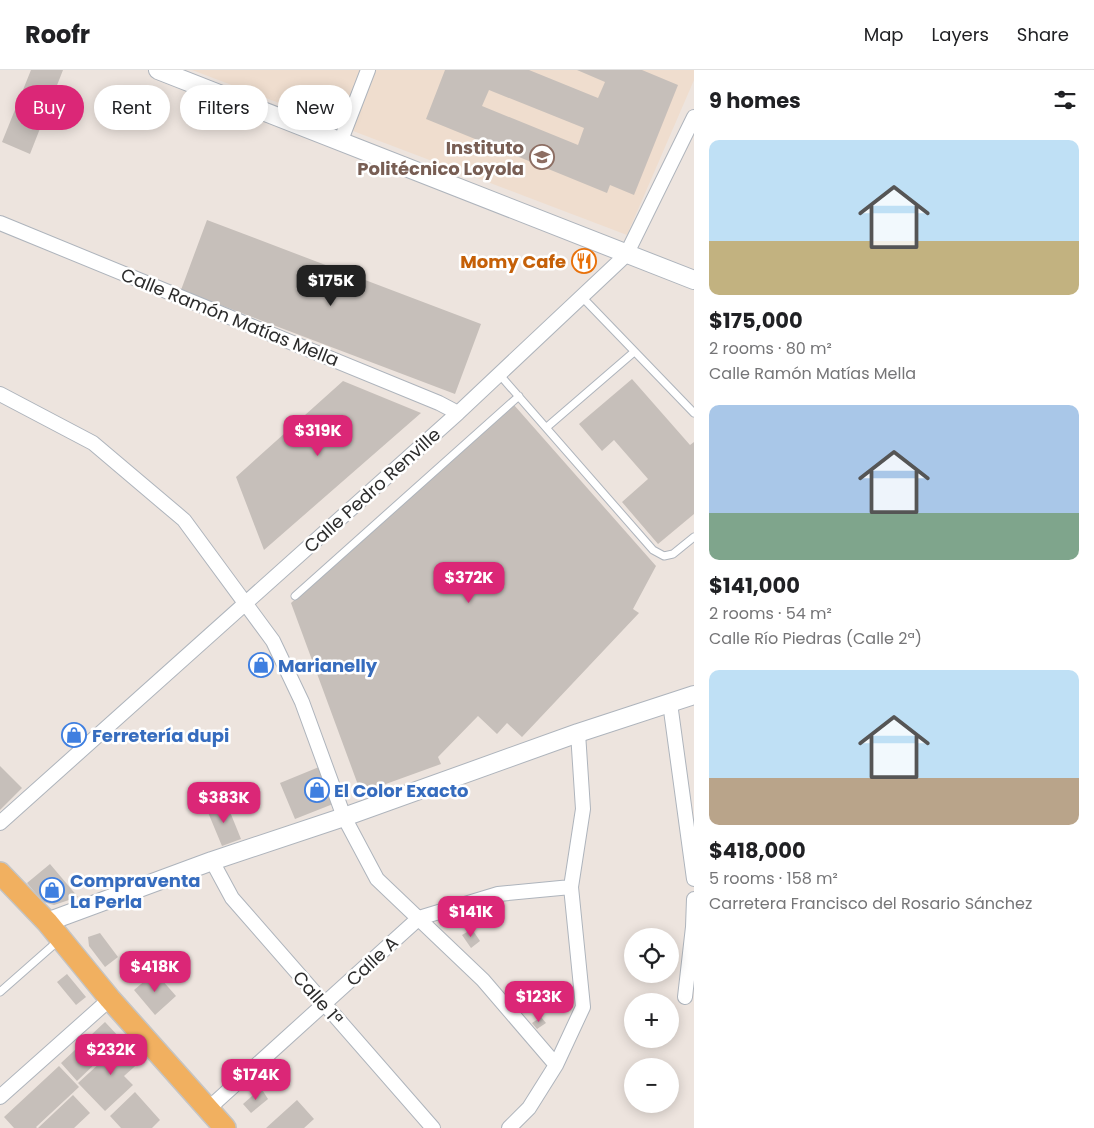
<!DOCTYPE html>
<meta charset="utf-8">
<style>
body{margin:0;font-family:Poppins,sans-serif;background:#f2f2f2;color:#202124;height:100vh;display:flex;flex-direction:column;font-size:19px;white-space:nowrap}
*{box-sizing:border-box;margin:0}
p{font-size:16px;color:#757577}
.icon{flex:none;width:28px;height:28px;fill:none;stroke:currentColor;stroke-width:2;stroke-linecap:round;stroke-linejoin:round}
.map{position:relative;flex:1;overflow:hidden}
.panel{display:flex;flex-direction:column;background:#fff;width:400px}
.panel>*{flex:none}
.guide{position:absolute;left:15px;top:15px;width:475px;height:45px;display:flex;gap:10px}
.controls{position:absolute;left:624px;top:858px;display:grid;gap:10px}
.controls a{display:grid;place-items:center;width:55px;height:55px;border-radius:50%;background:#fff;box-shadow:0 2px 12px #0003;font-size:25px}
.price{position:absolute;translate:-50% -42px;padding:0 11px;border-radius:10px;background:#db2777;color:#fff;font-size:16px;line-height:32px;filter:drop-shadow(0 1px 2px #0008)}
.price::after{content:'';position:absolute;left:50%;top:30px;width:15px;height:11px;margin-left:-8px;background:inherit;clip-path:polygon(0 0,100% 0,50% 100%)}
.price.selected{background:#222;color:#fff}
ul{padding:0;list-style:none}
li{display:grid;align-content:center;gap:10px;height:265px;padding:0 15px}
li span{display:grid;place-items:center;height:155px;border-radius:10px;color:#555}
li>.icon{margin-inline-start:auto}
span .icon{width:90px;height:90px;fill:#fffc;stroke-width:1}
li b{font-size:21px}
h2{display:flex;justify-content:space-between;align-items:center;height:60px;padding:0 15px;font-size:21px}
.pill{padding:0 18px;border-radius:22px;background:#fff;box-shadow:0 2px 12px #0003;font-size:18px;line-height:45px}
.pill.selected{background:#db2777;color:#fff}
header{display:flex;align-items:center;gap:30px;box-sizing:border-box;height:70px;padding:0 25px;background:#fff;border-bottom:1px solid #e0e0e0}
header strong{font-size:24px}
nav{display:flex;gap:28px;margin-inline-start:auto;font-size:18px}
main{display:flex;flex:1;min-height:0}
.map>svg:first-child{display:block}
</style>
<header>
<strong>Roofr</strong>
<nav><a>Map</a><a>Layers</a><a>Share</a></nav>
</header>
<main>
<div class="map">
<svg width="694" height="1058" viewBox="0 0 694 1058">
<rect width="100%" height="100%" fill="#ede4de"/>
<path fill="#efddce" d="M192,0H694V10L627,165Z"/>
<path fill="#c6bfba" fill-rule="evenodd" d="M31,0H63L30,84L2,72Z
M445,0H529L598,28L605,12L577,0H642L678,15L634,125L610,115L607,123L426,49ZM489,20L584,58L578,75L482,36Z
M207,150L481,254L455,324L181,220Z
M632,309L690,375L694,372V444L658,474L622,432L648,409L614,370L602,381L579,354Z
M343,311L421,343L264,480L236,407Z
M514,335L656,496L633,539L639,543L522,667L507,653L497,664L478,646L438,687L441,694L361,723L291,533Z
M0,696L22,718L0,740Z
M319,697L333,734L295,749L280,713Z
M226,732L241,769L222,776L207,740Z
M50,794L78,827L54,835L43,832L27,813Z
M472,859L480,871L471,878L462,865Z
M100,863L118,887L105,897L89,876L88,867Z
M155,902L176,926L155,945L134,920Z
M67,904L86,927L76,935L57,912Z
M541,947L546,953L537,959L532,953Z
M105,952L121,969L77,1011L61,993Z
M124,971L142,990L124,1006L133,1015L105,1041L78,1013Z
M59,996L79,1017L36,1057L37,1058H14L4,1047Z
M261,1018L268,1029L251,1043L243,1034Z
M135,1022L160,1050L152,1058H121L110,1046Z
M73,1025L90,1043L74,1058H38Z
M297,1030L314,1049L304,1058H266Z"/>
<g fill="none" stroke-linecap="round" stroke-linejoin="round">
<defs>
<path id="service" d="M582,227L694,343
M499,304L653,480L664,486L673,484L694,467
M547,357L634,282
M295,526L519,326
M0,922L58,871"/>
<path id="minor" d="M341,70L368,0
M0,153L439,333L458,343
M0,324L93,373L184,450L273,571L302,632L344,747L377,809L483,910L556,995
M670,633L694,809
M0,753L458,343L626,185L694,47
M212,791L232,828L433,1058
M685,927L693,857L694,829
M0,1027L110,929
M208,1039L419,848L498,824L571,817
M509,1058L529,1038L556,995L583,937L571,817L583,739L578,663"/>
<path id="tertiary" d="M158,0L694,210
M47,852L212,791L344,747L578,663L694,625"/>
<path id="primary" d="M0,803L47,852L110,929L225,1058"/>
</defs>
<use href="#service" stroke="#aeb4bc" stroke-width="9"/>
<use href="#minor" stroke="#aeb4bc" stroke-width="16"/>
<use href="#tertiary" stroke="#aeb4bc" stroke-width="20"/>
<use href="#primary" stroke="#c4c4c4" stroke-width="24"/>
<use href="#service" stroke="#fff" stroke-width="7"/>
<use href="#minor" stroke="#fff" stroke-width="14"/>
<use href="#tertiary" stroke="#fff" stroke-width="18"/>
<use href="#primary" stroke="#f1b060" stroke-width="21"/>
</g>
<defs>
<symbol id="university-ring" viewBox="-11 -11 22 22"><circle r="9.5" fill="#fff" stroke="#8d6e63" stroke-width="1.5"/><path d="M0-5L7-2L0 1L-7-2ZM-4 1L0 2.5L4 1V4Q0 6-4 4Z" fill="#8d6e63"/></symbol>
<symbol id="restaurant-ring" viewBox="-11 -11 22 22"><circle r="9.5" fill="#fff" stroke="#e8710a" stroke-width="1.5"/><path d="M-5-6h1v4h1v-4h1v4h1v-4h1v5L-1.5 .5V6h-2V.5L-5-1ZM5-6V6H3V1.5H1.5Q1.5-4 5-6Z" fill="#e8710a"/></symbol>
<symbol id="shop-ring" viewBox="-11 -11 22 22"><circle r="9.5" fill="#fff" stroke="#3f7fe0" stroke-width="1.5"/><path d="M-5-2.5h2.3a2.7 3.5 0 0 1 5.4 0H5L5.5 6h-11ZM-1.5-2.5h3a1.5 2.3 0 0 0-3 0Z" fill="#3f7fe0"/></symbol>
</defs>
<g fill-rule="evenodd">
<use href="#university-ring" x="528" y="73" width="28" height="28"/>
<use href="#restaurant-ring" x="570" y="177" width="28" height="28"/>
<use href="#shop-ring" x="247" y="581" width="28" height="28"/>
<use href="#shop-ring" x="60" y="651" width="28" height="28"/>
<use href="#shop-ring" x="303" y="706" width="28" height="28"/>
<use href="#shop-ring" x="38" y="806" width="28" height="28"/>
</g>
<g text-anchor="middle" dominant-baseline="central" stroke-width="5" stroke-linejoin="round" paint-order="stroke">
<g font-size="18" font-weight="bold" fill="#785e54" stroke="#fff" text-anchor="end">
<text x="524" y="77">Instituto<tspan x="524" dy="21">Politécnico Loyola</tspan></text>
</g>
<g font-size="18" font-weight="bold" fill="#c56008" stroke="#fff" text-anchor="end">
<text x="566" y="191">Momy Cafe</text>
</g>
<g font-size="18" fill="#2c2c2c" stroke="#fff">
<text transform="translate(230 247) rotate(22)">Calle Ramón Matías Mella</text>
<text transform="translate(372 420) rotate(-42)">Calle Pedro Renville</text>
<text transform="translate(372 891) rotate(-43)">Calle A</text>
<text transform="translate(318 928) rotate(49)">Calle 1ª</text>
</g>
<g font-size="18" font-weight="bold" fill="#366cbe" stroke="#fff" text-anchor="start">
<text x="278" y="595">Marianelly</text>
<text x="92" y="665">Ferretería dupi</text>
<text x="334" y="720">El Color Exacto</text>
<text x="70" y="810">Compraventa<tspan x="70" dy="21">La Perla</tspan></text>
</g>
</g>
</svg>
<div class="controls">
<a><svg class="icon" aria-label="locate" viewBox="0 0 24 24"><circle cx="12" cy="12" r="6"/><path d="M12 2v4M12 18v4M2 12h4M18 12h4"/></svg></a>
<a>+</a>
<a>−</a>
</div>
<b class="price selected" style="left:331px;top:237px">$175K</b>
<b class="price" style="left:318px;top:387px">$319K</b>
<b class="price" style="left:469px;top:534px">$372K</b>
<b class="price" style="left:224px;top:754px">$383K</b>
<b class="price" style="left:471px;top:868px">$141K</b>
<b class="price" style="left:155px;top:923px">$418K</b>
<b class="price" style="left:539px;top:953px">$123K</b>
<b class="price" style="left:111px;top:1006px">$232K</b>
<b class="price" style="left:256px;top:1031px">$174K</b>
<div class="guide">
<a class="pill selected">Buy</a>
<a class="pill">Rent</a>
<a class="pill">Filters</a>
<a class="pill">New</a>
</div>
</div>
<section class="panel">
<h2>9 homes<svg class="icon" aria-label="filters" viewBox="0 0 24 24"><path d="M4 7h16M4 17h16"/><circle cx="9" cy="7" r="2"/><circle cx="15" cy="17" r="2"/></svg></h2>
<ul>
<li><span style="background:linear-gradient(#bfe0f5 65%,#c2b280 0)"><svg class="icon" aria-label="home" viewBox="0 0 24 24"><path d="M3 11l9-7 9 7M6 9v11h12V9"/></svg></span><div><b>$175,000</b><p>2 rooms · 80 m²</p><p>Calle Ramón Matías Mella</p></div></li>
<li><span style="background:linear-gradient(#a9c7e8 70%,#7fa58c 0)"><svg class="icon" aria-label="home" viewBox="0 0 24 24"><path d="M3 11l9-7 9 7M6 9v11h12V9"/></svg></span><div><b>$141,000</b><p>2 rooms · 54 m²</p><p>Calle Río Piedras (Calle 2ª)</p></div></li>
<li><span style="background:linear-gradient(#bfe0f5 70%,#b9a48a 0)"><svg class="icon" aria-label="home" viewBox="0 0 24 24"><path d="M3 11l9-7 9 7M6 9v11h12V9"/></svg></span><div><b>$418,000</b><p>5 rooms · 158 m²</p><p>Carretera Francisco del Rosario Sánchez</p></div></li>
</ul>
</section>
</main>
